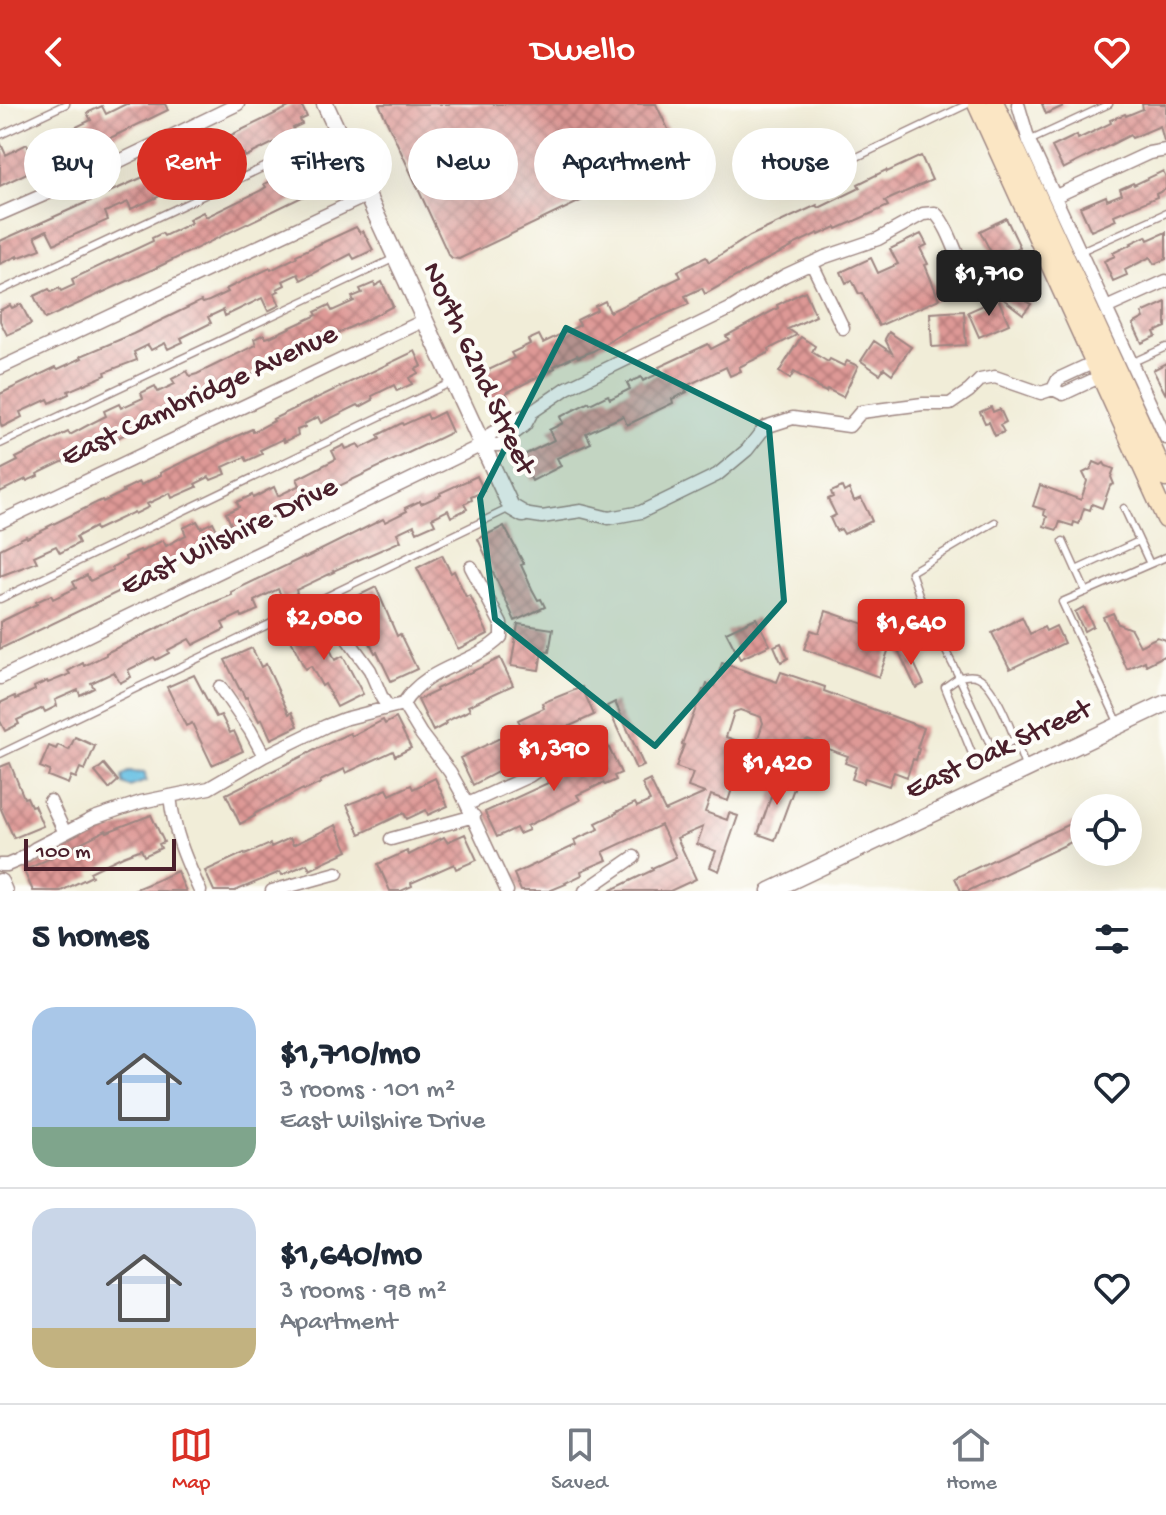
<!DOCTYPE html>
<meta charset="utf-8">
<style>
body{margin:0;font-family:"Gochi Hand",sans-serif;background:#f6f6f7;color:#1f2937;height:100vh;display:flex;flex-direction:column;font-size:30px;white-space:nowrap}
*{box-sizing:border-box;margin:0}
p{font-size:26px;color:#747a83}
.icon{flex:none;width:44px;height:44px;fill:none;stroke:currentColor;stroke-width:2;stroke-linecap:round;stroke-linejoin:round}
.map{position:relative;height:787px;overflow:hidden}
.panel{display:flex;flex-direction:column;background:#fff;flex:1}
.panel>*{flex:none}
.hud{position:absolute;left:24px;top:24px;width:1118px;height:72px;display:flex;gap:16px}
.buttons{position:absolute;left:1070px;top:690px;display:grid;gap:16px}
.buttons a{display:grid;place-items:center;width:72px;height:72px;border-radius:50%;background:#fff;box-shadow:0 8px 32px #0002;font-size:40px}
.scale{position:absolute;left:24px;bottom:20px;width:152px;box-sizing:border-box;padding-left:8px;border:4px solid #4a1f2b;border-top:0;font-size:22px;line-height:28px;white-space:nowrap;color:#4a1f2b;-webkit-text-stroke:6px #fdfcf7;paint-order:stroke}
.price{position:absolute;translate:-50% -68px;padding:0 18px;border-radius:8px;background:#d93025;color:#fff;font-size:26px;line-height:52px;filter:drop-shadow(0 2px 4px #0008)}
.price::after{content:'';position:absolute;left:50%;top:48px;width:24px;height:18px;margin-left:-12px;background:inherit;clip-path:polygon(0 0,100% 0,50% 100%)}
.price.current{background:#222;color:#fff}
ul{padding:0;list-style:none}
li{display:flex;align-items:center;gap:24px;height:200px;padding:0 32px}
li+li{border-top:2px solid #e0e1e3}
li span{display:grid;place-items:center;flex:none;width:224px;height:160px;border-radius:24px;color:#555}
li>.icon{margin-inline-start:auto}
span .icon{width:96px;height:96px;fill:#fffc;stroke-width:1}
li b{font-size:34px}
h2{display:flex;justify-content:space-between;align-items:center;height:96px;padding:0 32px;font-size:34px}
.chip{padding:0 28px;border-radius:36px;background:#fff;box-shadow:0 8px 32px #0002;font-size:28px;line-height:72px}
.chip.current{background:#d93025;color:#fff}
header{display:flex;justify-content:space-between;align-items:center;height:104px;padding:0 32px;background:#d93025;color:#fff;font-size:36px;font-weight:600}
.tabs{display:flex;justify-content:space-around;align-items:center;height:112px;border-top:2px solid #e0e1e3;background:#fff;font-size:22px;color:#747a83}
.tabs a{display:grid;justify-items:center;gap:4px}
.tabs .current{color:#d93025}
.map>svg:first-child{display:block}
</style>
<header><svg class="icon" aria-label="back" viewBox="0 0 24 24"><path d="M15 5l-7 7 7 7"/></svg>Dwello<svg class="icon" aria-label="heart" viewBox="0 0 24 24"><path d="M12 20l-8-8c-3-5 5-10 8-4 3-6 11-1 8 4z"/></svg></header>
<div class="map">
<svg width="1166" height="787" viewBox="0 0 1166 787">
<defs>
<pattern id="building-cross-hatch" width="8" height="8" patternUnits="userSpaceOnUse" patternTransform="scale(2)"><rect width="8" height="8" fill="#de9996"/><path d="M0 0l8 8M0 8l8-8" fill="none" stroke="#b67c7b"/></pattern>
</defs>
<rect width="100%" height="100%" fill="#fdfcf7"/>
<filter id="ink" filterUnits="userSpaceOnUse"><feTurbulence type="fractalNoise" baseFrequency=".0125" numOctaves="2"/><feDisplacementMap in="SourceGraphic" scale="16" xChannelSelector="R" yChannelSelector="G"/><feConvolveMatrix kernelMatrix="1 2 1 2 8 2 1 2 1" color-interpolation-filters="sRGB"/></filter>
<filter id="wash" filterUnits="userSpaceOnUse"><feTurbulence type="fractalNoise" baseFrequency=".006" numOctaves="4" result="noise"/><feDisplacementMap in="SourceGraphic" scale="32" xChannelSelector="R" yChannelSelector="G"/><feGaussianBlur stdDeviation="1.8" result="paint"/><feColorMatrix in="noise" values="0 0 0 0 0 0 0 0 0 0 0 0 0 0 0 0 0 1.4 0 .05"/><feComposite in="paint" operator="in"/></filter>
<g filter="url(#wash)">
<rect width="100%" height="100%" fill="#f1edd8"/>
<path fill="#65bfe3" stroke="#586f87" stroke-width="2" d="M128,668L145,669L146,677L130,683L123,680L122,673Z"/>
<g id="blocks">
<path fill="url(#building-cross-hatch)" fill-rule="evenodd" d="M126,0H165L168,6L102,38L101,36L59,56L58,54L0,82V38L6,51L27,40L32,49L55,37L52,31L66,24L68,27L91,16L87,9L102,2L106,10Z
M295,0H301L307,13L300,16L302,20L293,24L297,31L282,38L281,35L245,53L244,50L198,72L199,75L185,81L181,73L157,85L160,92L131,105L128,98L105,108L108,116L54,140L47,126L35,132L41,145L17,154V152L0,160V137L159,66Z
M379,0H656L675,40V48L671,54L459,155L452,154L448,150Z
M1042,0H1068L1046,10Z
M1142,0H1166V37H1164L1160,22L1132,34L1130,31L1063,65L1052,43L1077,31L1078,35L1111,19L1110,16L1125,10L1126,12L1143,5Z
M921,52L932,76L885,97L888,102L837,125L836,123L819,131L818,129L791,142L792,143L762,158L705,190L702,184L685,192L689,200L625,228L593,247L578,253L577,251L554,262L555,264L506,289L509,295L493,303L478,271L514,254L511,249L530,240L528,236L539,231L543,239L580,221L577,216L597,206L595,202L605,197L610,208L681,173L678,167L706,153L709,158L750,132L817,101L819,104L860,84L858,80L886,66L887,68Z
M320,61L322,65L328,62L335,77L158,163L45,215L34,192L49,185L51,188L59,184L61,187L74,181L72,175L153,137L152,134L162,129L164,132L191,119L189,115L203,108L206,113L260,87L266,83L264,80L281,72L283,75L311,62L312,64Z
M1163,67L1166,73V85L1156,90L1157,93L1114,111L1116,116L1091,127L1080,103L1106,92L1107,96L1122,90L1120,85L1133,79L1134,81Z
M1006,114L1020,143L995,156L980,127Z
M356,123L360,129L363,127L373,146L354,155L351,150L301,176L298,170L283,177L285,181L277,185L279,187L274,189L280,201L268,207L262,194L225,212L223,206L208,213L211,219L181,234L183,238L168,245L165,239L151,246L148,241L134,248L137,256L105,268L106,271L68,287L69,290L50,299L48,295L20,308L22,313L2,323L0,318V290L56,263L58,265L82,254L81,252L133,230L201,197L203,199L209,197L228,188L226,185L270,164L271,166L297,153L296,151Z
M1166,128V155L1154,160L1150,153L1125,166L1127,171L1113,177L1104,157L1115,152L1113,149L1132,140L1131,139L1146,132L1148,136Z
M921,130L927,141L920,144L928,160L925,161L939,195L879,222L862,189L859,190L852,176L846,179L841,168L871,154L878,169L898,160L890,145Z
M1010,165L1037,185L1027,198L1031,200L1023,210L998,191L1006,179L1002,176Z
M382,178L393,202L376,211L113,336L65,359L64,357L37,370L38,372L27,377L26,375L0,388V366L18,357L16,354L68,328L70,331L92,319L106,312L104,307L119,300L121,304L143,294L141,289L155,282L158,288L175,280L172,275L187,267L190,272L197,270L256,241L254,235L264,230L266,234L272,232L317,211L315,208L329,201L332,207L354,197L352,193L362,189L360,185L374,179L375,182Z
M805,187L816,212L788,225L797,231L769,245L770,248L739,263L741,267L730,272L726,263L684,283L687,288L672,295L673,299L627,321L623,312L586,329L591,339L557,354L561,362L532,377L520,353L554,336L549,326L563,319L560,313L589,298L590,300L608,291L610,295L630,285L627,279L641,273L643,277L662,268L659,263L672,257L708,240L711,245L729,236L726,232L778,204L777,201Z
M997,192L1009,220L979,233L968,208L993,197Z
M1166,198V223L1154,228L1156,232L1142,239L1133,220L1144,214L1142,209Z
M21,200L31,220L7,231L0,217V206L10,201L12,204Z
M964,207L966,241L932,243L930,209Z
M889,228L911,243L892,270L884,264L880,270L861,257L874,237L892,249L885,235Z
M801,233L815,242L812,248L828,258L830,255L844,262L847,257L858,262L843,293L827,285L826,288L816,283L817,282L794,268L790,275L779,268Z
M415,247L422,262L416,265L418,269L409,274L412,280L397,287L394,281L372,292L373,296L360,303L358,301L321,319L318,313L304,320L305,323L297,326L298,331L284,338L283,335L260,346L262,350L247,357L245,353L223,363L226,370L211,376L209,373L195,380L197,383L172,394L170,389L147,400L149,403L135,410L134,408L96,426L95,423L76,433L79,439L60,449L56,442L34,452L37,458L0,472V445L26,432L27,434L48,424L47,423L102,396L103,398L124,388L123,386L139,378L141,381L161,371L160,369L252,325L253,328L274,317L273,315Z
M1166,259V291L1153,266Z
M991,303L993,308L1000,305L1006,318L1000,321L1004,328L995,332L989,318L985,319L980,308Z
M443,308L452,328L308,397L307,395L236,432L226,409L239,403L237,398L252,391L253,394L274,383L278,392L300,381L297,375L336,355L332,347L344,341L346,345L358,340L360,344L366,342L380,335L378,331L402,319L403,321L427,310L429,315Z
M1094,358L1101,361L1104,359L1106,362L1114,365L1111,373L1114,380L1110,382L1102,404L1092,400L1090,406L1084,404L1079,420L1074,418L1073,422L1060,418L1057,426L1044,422L1047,413L1044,411L1045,406L1033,402L1040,381L1081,396L1087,377L1083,369L1091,365Z
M477,372L484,387L471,393L472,396L464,400L467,405L451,413L448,406L432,414L435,420L417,428L414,421L397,429L401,437L333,467L334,468L296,486L297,489L283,496L278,485L254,497L258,506L242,513L241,510L222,519L225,525L193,541L189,535L168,546L169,549L156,556L154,553L128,566L131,573L120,579L114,568L91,579L94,584L80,591L78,586L55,596L57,602L45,608L43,604L17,616L19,620L5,627L0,617V599L15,592L16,595L35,586L34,583L47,577L48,579L70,570L68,567L83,559L84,562L106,551V549L193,507L232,491L231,488L304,453L305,454L383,415L385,418L407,407L405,404L420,397L421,400L441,391L440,389Z
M842,383L844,388L849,385L854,397L861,394L872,417L844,430L841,425L836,427L830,414L836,411L828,395L833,393L831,388Z
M197,417L201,424L213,418L223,438L196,451L195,449L175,458L176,460L0,545V518L37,500L36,498L51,491L53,495L76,484L73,478L87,471L90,477L113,466L112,463L126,456L125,453L140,446L141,448L163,436L166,442L186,431L183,424Z
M504,422L524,460L521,461L532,485L538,496L541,495L545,503L515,517L478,435Z
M442,451L451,469L454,467L466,493L470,491L488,530L458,545L417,464Z
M376,483L397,532L400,530L417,565L391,577L377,548L375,549L368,535L365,536L345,498Z
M1084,503L1093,522L1084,527L1075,508Z
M826,507L894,530L879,573L804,545L811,526L819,529Z
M1113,509L1118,520L1131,525L1140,542L1157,533L1166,536V551L1146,561L1145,557L1127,565L1103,513Z
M315,513L335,556L343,552L363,590L337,603L325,580L322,582L311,562L305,565L286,526Z
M1022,513L1030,530L1044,523L1046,527L1056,522L1064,539L1010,565L992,529Z
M756,514L770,541L740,555L726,528Z
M518,520L553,525L549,548L542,547L539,566L511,562Z
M781,539L788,554L781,558L774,542Z
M906,542L924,580L916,584L898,546Z
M252,544L261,563L266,560L289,610L292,608L298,622L271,635L262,615L259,617L247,593L245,594L241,585L240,586L225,556Z
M500,554L513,581L468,602L470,606L445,618L446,620L433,627L418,596L437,587L436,585Z
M722,559L777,578L781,568L825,583L824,587L924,624L917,644L919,645L916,656L913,655L907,673L894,668L889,682L865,674L863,679L852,675L856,663L845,659L848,652L820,642L821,640L808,635L798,640L803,650L797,654L781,648L772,653L770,659L767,658L758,684L735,676L728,697L711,691L705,708L727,716L729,709L738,712L719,767L710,763L716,747L697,740L703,723L677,734L696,775L670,787H609L653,766L652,764L676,753L661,721L603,748L607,756L581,767L582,771L565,779L566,780L549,787H521L514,770L576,741L574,736L599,725L596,719L617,709L616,708L635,699L637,703L650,697L642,680L650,676L665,707L705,689L688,683L693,669L676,663L684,641L682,640L703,586H705L707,580L714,582ZM740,606L761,613L763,619L755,643L726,633L734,608Z
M194,571L216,613L221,611L230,629L234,627L243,647L212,661L192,619L186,622L167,583Z
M582,583L594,611L550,631L553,638L535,646L537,650L502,668L501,666L473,681L460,654L522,623L518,616L544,604L542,599Z
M615,598L644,662L636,665L607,602Z
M396,614L411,644L395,652L393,647L346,669L344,665L320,677L321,679L304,687L303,685L254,710L255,712L240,720L226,690L339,634L350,629L352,632L383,616L385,620Z
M75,633L95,642L85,666L80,664L76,674L71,672L68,680L48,672L50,667L40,663L49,642L56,645L58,641L69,646Z
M608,642L621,669L614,672L616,676L605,681L603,679L577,691L580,696L527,722L529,726L519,730L516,724L497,733L485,708L548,679L546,674Z
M10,659L24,694L27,693L31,702L34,701L43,722L14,734L0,703V663Z
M104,660L118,677L109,685L95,668Z
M779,670L797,676L775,736L758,730Z
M435,674L448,702L428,711L426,706L407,715L404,709L360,730L347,701L387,685L390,691L411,681L413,685Z
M151,711L164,738L159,740L161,744L144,752L141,745L123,752L90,768L92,772L61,787H33L24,767L106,726L107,728Z
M1084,713V732L968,787H961L955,774Z
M336,721L348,747L319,760L320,761L310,766L307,760L282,771L280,768L235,787H214L205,767L244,749L245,751L270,740L271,743L290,734L293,741Z
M465,730L477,756L456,765L454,760L411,779L412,782L401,787H390L378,760L407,747L409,751L444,733L447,738Z
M177,767L186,787H131L153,778Z"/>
</g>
</g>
<g filter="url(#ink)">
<use href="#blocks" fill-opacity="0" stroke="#9e8682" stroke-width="2"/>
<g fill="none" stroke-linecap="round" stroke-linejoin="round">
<defs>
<path id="service" d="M0,31L66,0
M1029,37L1109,0
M787,80L815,73L968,0
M1081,147L1166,109
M0,187L337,29
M1131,259L1166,243
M0,340L395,154
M1124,404L1150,460
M995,418L911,468L923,502L959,573C966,572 972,570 978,573C998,582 1018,644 1026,665
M1063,437L1086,488
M1076,466L1139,437
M0,495L452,278
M959,573L993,647L975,657L945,583Z
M1118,618L1062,498L1166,453
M993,647L1014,636
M0,650L508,405"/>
<path id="minor" d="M1018,0L1029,37L1166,334
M1056,92L1149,49L1166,46
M0,110L101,66L238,0
M812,160L843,224
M1106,204L1166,177
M0,264L366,92
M1053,285L1063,290L1108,269
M482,341H499L525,321L532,308
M523,410L542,413L581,407L609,414L641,408L717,371L747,346L765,323L793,314L849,322L861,308L923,300H950L969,287L980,276L995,273L1041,289L1053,285L1058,275L1099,256
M0,418L423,217
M341,526L370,566L382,594L388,603
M0,574L482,341L492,329L532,308L567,284L730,205L784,172L825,153L878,135L923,110L935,109C948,121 957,153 966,171
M220,583L250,626L264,652
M403,600L421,630L450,668L460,686L507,787
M170,692C174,729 185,754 200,787
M50,697L65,729
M468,700L529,672L580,637
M391,735L474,712
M0,761H7L19,756L36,744L94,714L141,698L209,684L264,652L326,622L344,615L403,600C427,561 472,562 501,533V520L471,463
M272,787L337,769
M585,787L634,753"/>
<path id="tertiary" d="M325,0L511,403L523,410
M0,778L4,787
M770,787L1166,599"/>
<path id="secondary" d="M977,0L1166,415
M995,0L1166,374"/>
</defs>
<use href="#service" stroke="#9e8682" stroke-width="9"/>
<use href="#minor" stroke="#9e8682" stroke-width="15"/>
<use href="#tertiary" stroke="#9e8682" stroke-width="19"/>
<use href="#secondary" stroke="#9e8682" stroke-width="21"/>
<use href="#service" stroke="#fff" stroke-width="6"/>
<use href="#minor" stroke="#fff" stroke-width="12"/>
<use href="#tertiary" stroke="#fff" stroke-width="16"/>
<use href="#secondary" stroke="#fbe6c4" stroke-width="18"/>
</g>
</g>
<path fill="#0f766e" fill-opacity="0.2" stroke="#0f766e" stroke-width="6" stroke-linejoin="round" d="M566,224L769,324L784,497L655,642L495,515L480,394Z"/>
<g text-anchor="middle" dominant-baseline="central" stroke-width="8" stroke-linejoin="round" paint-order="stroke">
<g font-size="30" fill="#4a1f2b" stroke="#fdfcf7">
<text transform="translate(477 265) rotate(65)">North 62nd Street</text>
<text transform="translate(200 293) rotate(-25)">East Cambridge Avenue</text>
<text transform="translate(230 434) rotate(-26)">East Wilshire Drive</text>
<text transform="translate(999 647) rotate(-25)">East Oak Street</text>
</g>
</g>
</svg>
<div class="buttons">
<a><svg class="icon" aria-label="locate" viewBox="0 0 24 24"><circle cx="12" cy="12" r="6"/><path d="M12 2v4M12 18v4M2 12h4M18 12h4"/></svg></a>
</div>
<div class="scale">100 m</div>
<b class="price current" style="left:989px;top:214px">$1,710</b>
<b class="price" style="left:324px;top:558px">$2,080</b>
<b class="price" style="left:911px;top:563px">$1,640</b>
<b class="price" style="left:554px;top:689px">$1,390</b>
<b class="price" style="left:777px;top:703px">$1,420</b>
<div class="hud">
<a class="chip">Buy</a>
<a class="chip current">Rent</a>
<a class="chip">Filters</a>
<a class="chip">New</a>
<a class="chip">Apartment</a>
<a class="chip">House</a>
</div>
</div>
<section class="panel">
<h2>5 homes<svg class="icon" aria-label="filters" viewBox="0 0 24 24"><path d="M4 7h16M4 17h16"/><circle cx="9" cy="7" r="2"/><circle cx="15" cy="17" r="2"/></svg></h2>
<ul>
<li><span style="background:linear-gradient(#a9c7e8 75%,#7fa58c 0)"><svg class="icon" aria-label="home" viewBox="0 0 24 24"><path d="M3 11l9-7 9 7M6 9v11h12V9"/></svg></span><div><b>$1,710/mo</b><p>3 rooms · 101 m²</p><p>East Wilshire Drive</p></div><svg class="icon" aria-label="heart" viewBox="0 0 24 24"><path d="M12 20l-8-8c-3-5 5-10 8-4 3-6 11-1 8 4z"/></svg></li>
<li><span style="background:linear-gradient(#c9d6e8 75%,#c2b280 0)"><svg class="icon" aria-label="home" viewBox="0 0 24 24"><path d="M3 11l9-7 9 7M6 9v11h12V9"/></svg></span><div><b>$1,640/mo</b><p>3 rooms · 98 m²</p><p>Apartment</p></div><svg class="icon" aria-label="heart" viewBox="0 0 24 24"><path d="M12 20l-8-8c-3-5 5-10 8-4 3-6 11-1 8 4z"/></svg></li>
</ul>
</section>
<nav class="tabs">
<a class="current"><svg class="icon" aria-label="map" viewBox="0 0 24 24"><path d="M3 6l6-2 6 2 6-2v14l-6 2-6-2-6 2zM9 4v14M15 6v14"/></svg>Map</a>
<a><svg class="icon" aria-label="saved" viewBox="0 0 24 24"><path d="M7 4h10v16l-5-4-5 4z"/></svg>Saved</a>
<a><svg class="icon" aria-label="home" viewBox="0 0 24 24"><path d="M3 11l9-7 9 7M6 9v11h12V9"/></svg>Home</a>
</nav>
